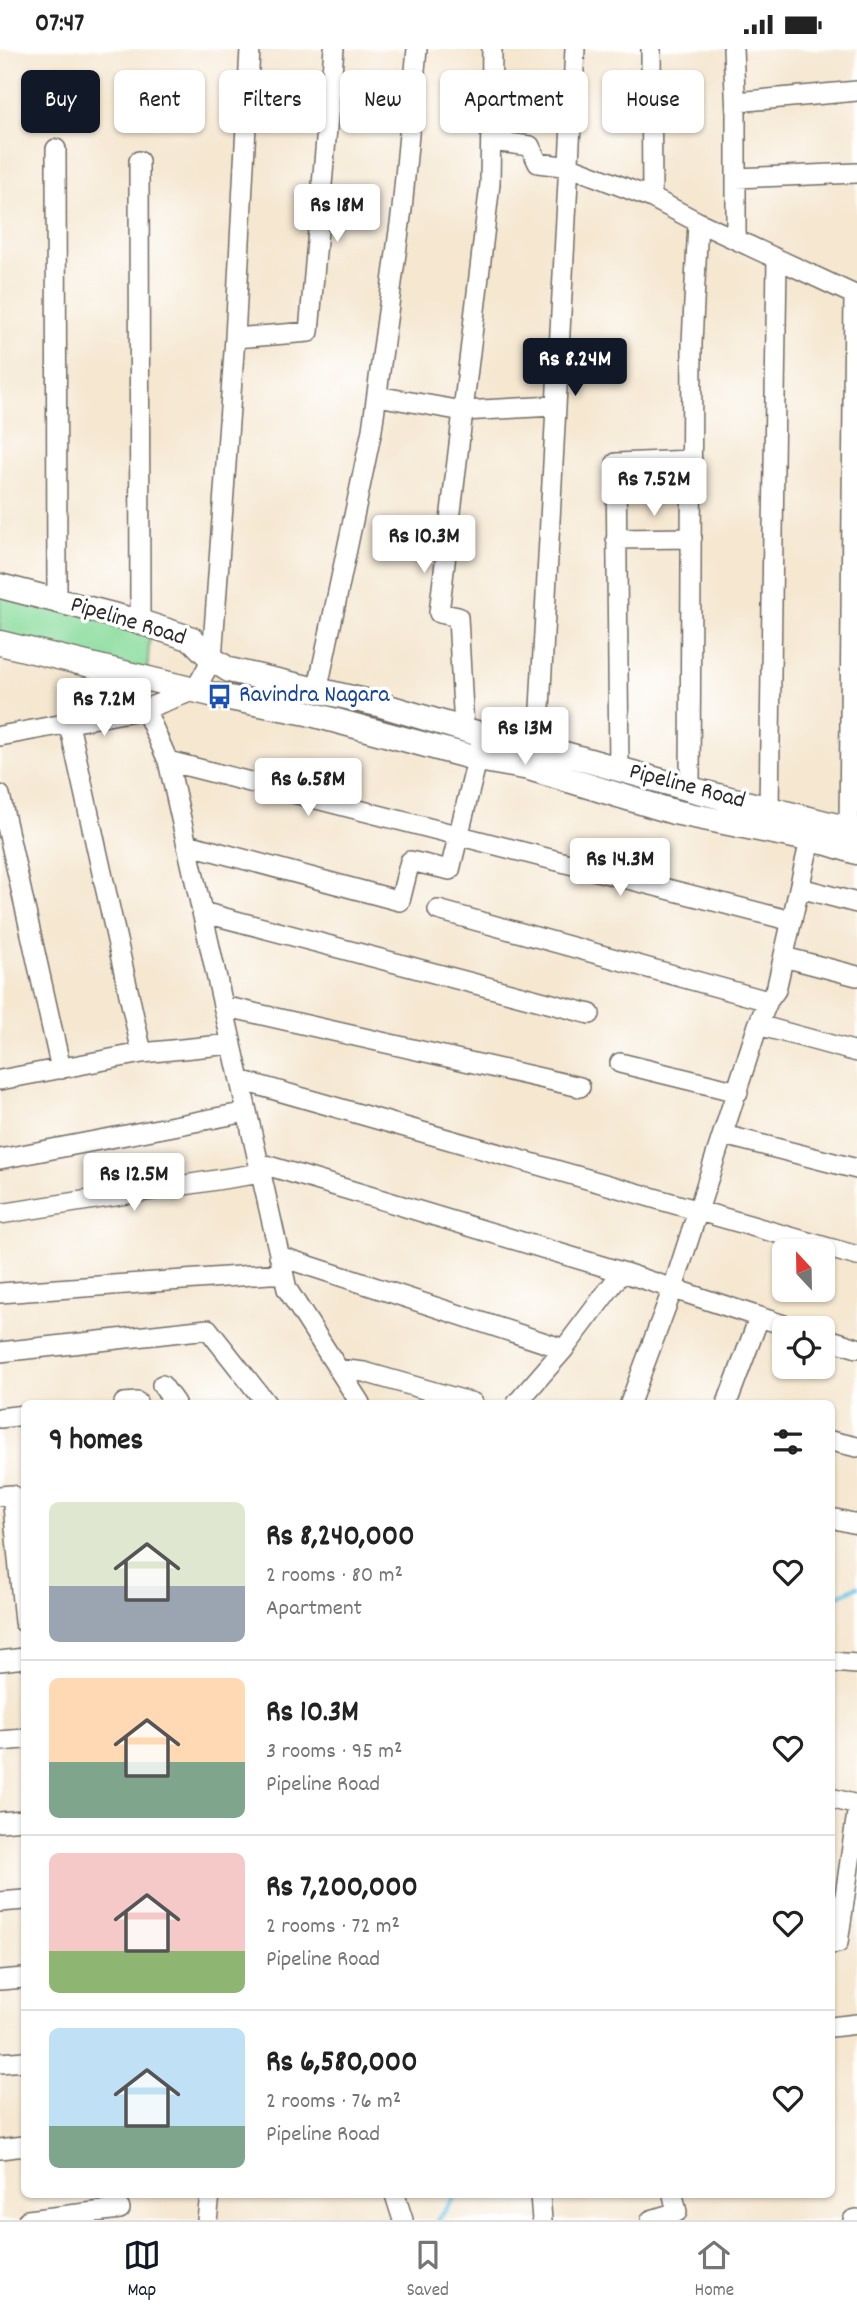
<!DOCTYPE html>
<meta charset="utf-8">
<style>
body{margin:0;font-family:Dekko,sans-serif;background:#f6f6f6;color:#222;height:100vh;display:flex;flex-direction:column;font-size:26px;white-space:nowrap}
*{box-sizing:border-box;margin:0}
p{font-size:23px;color:#767676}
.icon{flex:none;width:38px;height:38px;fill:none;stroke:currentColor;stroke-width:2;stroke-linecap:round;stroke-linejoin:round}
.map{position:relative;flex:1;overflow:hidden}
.panel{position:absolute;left:21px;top:1351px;width:814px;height:798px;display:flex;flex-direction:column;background:#fff;border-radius:10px;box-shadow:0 2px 5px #0004}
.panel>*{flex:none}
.top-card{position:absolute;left:21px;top:21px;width:816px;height:63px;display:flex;gap:14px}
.needle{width:46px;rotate:338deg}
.buttons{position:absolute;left:772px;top:1190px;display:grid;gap:14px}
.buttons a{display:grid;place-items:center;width:63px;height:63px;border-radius:10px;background:#fff;box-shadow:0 2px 5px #0004;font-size:35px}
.price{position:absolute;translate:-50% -60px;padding:0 16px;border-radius:7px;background:#fff;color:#222;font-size:23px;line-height:46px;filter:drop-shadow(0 2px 4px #0008)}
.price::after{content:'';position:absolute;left:50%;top:42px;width:21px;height:16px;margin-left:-10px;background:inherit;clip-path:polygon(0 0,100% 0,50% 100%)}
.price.active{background:#111827;color:#fff}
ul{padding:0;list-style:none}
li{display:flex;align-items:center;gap:21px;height:175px;padding:0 28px}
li+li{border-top:2px solid #e0e0e0}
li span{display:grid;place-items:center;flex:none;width:196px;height:140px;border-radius:10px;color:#555}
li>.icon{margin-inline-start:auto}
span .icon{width:84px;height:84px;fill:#fffc;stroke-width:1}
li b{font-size:30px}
h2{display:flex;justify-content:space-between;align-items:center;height:84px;padding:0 28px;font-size:30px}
.chip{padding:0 24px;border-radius:10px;background:#fff;box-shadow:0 2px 5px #0004;font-size:24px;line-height:63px}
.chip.active{background:#111827;color:#fff}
.status{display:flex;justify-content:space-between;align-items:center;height:49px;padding:0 35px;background:#fff;direction:ltr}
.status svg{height:19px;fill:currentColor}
.menu{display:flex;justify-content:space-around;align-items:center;height:98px;border-top:2px solid #e0e0e0;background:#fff;font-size:19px;color:#767676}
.menu a{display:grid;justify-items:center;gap:4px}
.menu .active{color:#111827}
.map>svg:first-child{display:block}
</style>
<div class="status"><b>07:47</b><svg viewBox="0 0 49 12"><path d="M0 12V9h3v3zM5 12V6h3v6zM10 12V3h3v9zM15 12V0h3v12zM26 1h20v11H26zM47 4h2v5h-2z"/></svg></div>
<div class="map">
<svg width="857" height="2171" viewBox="0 0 857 2171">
<rect width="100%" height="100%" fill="#fff"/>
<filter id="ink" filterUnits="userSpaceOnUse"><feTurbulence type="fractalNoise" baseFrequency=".0143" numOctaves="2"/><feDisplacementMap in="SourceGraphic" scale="14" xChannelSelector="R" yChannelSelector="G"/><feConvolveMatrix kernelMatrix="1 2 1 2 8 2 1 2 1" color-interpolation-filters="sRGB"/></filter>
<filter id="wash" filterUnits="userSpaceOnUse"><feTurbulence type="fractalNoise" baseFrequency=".00686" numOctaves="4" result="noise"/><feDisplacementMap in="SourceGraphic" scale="28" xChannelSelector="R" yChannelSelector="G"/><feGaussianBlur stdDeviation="1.57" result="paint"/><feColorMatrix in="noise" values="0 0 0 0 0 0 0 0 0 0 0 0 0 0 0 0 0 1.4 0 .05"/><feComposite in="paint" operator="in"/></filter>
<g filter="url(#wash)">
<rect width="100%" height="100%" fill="#f5e7d0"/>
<path fill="#8adc9d" stroke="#5a8464" stroke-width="2" d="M0,543L150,580L147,627L0,590Z"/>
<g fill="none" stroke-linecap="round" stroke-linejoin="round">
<path stroke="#68c4e6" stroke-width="5" d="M831,1550L857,1538
M438,2171L456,2146"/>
</g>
</g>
<g filter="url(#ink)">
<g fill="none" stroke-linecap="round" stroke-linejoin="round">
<defs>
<path id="minor" d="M651,0L652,149L698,173L692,294L690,740
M733,0L736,65V190
M736,53L857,42
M491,92L530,97L538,114L571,118L652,149
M56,100L57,552
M139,112L140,573
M736,129L857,124
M698,173L857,247
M235,289L309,283L334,0
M377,347L463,362L490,135L492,0
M616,490L692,489
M317,643L372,381L402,160L417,0
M145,660L168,712L287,1240L360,1354
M69,675L142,1004
M464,680L458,568L439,564L463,362L554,357
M0,687L145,660L195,641L212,610L235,289L250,0
M538,697L575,0
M168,712L792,872
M619,720L616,414L692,411
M0,746L61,1020
M769,760L777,210
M849,779L854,246
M187,795L400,852L410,812L450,821L480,699
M800,839L857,854
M438,861L768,952
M202,863L590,965
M784,908L857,927
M223,957L580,1038
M758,976L857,1003
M620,1014L738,1043
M0,1031L142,1004L232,995
M240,1031L857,1207
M724,1086L857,1120
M0,1110L247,1063
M259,1114L622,1223
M0,1165L261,1124
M279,1207L564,1300
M0,1244L283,1224
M822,1288L857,1299
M0,1303L208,1280L266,1354
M338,1320L364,1323L473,1354
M162,1336L175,1354
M124,1354L137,1353
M517,1354L564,1300L622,1223L793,1279
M630,1354L673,1239L758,976L768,952L776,941L810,791
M727,1354L759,1269
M0,1369L24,1366
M831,1392L857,1398
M0,1447L12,1446L24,1573
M831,1469L857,1475
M0,1612L24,1609
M831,1613L857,1615
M0,1692L24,1690
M831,1749L857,1756
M0,1773L24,1771
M0,1853L24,1851
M831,1895L838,1894L857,1764
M0,1931L24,1929
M831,1978L857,1975
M0,2014L24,2012
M0,2100L24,2097
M395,2146L403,2171
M540,2146L542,2171
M28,2171L120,2160
M207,2171L210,2146
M651,2171L677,2163L673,2146
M853,2171L857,2170"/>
<path id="major" d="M0,537L140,573L192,590L212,610L229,621L378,655L483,686L547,700L690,740L857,782
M0,594L219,647L307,664L478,710L529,719L674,763L828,794L857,803"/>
</defs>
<use href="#minor" stroke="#726d65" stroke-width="22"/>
<use href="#major" stroke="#726d65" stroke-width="27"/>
<use href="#minor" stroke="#fff" stroke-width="19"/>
<use href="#major" stroke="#fff" stroke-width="24"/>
</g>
</g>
<defs>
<symbol id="bus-bare" viewBox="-9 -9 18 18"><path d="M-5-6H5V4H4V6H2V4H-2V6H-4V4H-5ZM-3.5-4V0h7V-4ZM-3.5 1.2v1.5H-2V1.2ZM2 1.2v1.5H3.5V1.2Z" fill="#1a4fb4" stroke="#fff" stroke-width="2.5" paint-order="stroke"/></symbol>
</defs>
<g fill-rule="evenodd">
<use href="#bus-bare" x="202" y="630" width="35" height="35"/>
</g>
<g text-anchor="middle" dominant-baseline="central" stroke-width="7" stroke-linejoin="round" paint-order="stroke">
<g font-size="24" fill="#2b2b2b" stroke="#fff">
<text transform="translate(128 573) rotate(17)">Pipeline Road</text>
<text transform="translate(687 738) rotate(15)">Pipeline Road</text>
</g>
<g font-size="24" fill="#164399" stroke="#fff" text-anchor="start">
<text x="239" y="647">Ravindra Nagara</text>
</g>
</g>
</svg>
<div class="buttons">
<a><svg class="needle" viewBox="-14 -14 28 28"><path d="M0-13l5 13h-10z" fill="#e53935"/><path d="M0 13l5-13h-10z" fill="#767676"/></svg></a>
<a><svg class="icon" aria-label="locate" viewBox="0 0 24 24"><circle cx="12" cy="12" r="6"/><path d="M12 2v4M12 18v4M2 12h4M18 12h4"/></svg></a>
</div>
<b class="price" style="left:337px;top:195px">Rs 18M</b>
<b class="price active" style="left:575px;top:349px">Rs 8.24M</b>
<b class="price" style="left:654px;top:469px">Rs 7.52M</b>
<b class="price" style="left:424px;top:526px">Rs 10.3M</b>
<b class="price" style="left:104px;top:689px">Rs 7.2M</b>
<b class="price" style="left:525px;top:718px">Rs 13M</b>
<b class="price" style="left:308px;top:769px">Rs 6.58M</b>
<b class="price" style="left:620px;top:849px">Rs 14.3M</b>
<b class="price" style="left:134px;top:1164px">Rs 12.5M</b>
<div class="top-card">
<a class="chip active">Buy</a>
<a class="chip">Rent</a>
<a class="chip">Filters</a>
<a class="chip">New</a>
<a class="chip">Apartment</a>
<a class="chip">House</a>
</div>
<section class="panel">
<h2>9 homes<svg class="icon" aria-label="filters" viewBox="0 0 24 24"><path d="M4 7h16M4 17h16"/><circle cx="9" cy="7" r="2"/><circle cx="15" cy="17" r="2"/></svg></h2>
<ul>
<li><span style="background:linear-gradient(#dfe7d0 60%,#9aa5b1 0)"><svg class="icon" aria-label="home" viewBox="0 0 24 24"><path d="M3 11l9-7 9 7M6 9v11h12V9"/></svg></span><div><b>Rs 8,240,000</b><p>2 rooms · 80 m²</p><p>Apartment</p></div><svg class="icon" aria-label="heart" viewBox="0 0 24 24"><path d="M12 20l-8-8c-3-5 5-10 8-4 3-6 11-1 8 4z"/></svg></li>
<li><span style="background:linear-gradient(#ffd9b3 60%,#7fa58c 0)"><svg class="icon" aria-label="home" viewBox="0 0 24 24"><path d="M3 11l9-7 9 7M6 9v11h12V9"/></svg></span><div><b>Rs 10.3M</b><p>3 rooms · 95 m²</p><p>Pipeline Road</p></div><svg class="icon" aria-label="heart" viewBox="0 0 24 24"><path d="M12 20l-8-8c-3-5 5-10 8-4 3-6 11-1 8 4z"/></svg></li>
<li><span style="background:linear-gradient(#f6c9c9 70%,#8fb573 0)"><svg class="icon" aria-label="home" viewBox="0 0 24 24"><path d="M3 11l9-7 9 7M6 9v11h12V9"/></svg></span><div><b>Rs 7,200,000</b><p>2 rooms · 72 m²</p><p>Pipeline Road</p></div><svg class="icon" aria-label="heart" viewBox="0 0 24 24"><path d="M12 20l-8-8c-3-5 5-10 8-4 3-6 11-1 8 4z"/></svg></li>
<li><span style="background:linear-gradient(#bfe0f5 70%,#7fa58c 0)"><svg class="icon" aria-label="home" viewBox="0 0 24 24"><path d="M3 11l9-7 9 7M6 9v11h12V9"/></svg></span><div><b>Rs 6,580,000</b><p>2 rooms · 76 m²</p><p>Pipeline Road</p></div><svg class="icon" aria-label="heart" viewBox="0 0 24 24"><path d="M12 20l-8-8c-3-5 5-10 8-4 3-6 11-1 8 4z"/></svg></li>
</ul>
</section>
</div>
<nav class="menu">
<a class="active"><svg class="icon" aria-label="map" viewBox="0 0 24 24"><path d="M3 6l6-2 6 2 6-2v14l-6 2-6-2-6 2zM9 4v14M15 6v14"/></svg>Map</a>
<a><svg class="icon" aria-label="saved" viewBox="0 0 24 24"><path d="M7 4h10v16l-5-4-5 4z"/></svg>Saved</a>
<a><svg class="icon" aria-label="home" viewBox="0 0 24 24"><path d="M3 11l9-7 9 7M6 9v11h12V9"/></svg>Home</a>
</nav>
